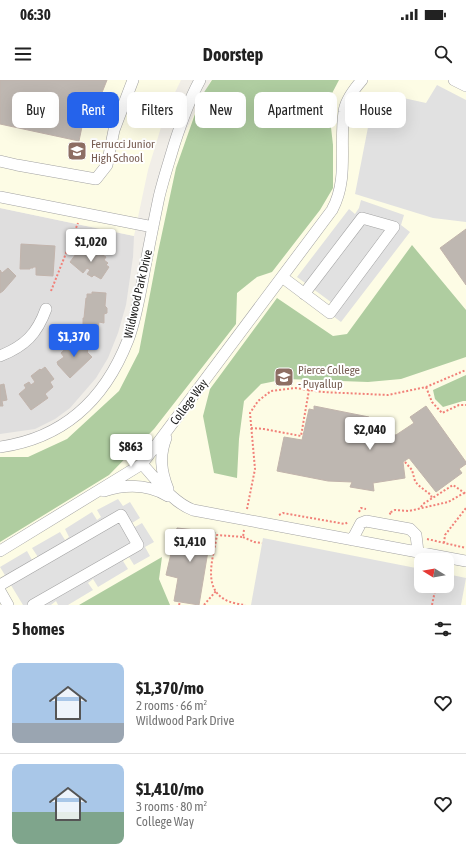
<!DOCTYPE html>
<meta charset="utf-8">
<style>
body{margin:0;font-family:"Asap Condensed",sans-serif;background:#f6f6f6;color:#222;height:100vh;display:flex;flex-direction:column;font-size:15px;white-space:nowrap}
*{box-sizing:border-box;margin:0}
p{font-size:13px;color:#767676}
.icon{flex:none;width:22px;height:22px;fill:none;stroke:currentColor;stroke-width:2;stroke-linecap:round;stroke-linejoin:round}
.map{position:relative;height:525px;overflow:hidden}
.details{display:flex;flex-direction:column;background:#fff;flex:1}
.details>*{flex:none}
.top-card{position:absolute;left:12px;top:12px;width:442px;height:36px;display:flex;gap:8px}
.needle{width:26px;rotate:281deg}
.controls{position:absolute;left:414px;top:473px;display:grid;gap:8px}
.controls a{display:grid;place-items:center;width:40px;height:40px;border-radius:8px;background:#fff;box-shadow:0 4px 16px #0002;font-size:20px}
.price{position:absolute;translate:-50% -34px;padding:0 9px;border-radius:4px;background:#fff;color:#222;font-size:13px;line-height:26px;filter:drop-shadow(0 1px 2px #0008)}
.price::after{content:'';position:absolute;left:50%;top:24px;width:12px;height:9px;margin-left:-6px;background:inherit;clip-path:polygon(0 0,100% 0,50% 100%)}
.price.on{background:#2563eb;color:#fff}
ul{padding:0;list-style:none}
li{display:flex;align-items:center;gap:12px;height:100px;padding:0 12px}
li+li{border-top:1px solid #e0e0e0}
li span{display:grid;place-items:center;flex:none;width:112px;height:80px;border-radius:8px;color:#555}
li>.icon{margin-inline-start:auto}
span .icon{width:48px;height:48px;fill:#fffc;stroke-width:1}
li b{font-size:17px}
h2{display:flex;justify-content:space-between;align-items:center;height:48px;padding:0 12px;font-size:17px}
.chip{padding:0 14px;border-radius:8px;background:#fff;box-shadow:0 4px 16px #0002;font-size:14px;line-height:36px}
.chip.on{background:#2563eb;color:#fff}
.status{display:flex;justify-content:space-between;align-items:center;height:28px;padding:0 20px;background:#fff;direction:ltr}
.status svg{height:11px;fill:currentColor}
header{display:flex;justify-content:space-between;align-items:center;height:52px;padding:0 12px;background:#fff;font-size:18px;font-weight:700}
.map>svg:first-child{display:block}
</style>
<div class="status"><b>06:30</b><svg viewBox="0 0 49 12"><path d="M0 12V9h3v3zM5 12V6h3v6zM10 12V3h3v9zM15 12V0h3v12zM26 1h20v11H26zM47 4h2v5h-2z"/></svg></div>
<header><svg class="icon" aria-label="menu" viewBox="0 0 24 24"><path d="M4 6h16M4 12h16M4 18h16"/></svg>Doorstep<svg class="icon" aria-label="search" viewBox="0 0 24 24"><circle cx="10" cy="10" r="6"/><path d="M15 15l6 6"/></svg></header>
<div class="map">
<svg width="466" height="525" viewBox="0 0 466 525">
<rect width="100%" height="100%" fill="#f1eee8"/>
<path fill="#dfdede" d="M0,128L134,156L133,177L126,225L118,253L108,278L96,298L70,328L55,339L35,349L0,354Z"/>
<path fill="#fdfce5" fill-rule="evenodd" d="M0,0H181L166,31L148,90L134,156L0,128Z
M211,0H466V525H0V363L29,361L77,334L128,260L167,88ZM421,480H447V506H421Z"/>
<path fill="#afcda0" d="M212,0H339L328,21L333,65V108L320,130L272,192L257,197L237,213L236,244L154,349L109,395L0,462V377H28L67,359L119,311L139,272L158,172L176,88L201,17Z
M412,165L466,230V277L401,299L368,302L286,299L261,304L244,321L239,359L237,398L214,393L203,336L210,309L277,218L333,256L347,254Z
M466,295V321H463L443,327L435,319L433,310Z
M162,477L159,499L170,525H79Z"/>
<path fill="#e1e1e1" d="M437,5L466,20V142L433,138L355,114L370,37L381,24L399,17L426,23Z
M361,120L404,135L401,145L410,152L341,242L333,236L339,228L297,197L349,129L355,134L359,128Z
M118,419L123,426L130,422L140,438L132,443L135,447L142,443L154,462L145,467L150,476L134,485L129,477L123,481L128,489L98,507L93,499L88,503L93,510L68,525H58L56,521L51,525H23L0,487L27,471L32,480L38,477L32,468L60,452L65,460L69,457L65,449L92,432L97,440L101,437L97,430Z
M263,458L421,489V506H447V494L466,498L461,525H251Z"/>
<path fill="#beb7b1" stroke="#c2b4ac" d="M0,0H107L101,15L94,14V18H88L79,61L0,44Z
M466,149V205L440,168Z
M21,164L55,166L53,196L36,195V187H33V188H30V189H20Z
M87,166L106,177L104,180L108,183L106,185L109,187L101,199L94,195L92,197L87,194L90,190L87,188L83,193L70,182L79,170L83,173Z
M8,188L16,196L3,211L0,213V190L2,193Z
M92,212L106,213L105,226L107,228V233L104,234V243L99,242L98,250L83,249V238H84L86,218H87V214H92Z
M77,258L88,271L87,272L92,277L70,298L58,285L57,282L64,277L61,273Z
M45,287L54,299L50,302L53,307L45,314L48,318L31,330L19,314L26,308L24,305L29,302L31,305L35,302L31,296L40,289L41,290Z
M4,304L7,320L2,321L3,326H0V305Z
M314,326L369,337L367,350L396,355L414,343L410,337L426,326L466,382V384L459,389L462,393L436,412L409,378L403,382L405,398L373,403L374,411L350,407L352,402L328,401L277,391L284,357L302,360L309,329L314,330Z
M177,448L215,452L212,472L208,471L199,525L174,521L178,498L166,495Z"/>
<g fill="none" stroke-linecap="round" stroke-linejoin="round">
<defs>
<path id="minor" d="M362,0C355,8 345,21 344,32C339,65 349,99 332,130L142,384C157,400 172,422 193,430L466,481
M454,0L466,6
M0,81L17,85L96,99L107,85L114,50L133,0
M0,117L153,147
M282,197L330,233L394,147L362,138L304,214
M0,276C25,266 37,254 46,229
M166,358C159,376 161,391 168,409
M0,367C64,358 105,319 128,260C135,242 138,223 142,204C147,175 153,146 159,117C163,100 169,82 174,65C181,43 189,20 200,0
M104,411C126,404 148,404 168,416
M352,460L361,443L366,441L410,449L416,455L418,472
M0,471L142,384
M0,505L121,435L138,465L33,525
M0,511L8,525"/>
</defs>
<use href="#minor" stroke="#a2a2a2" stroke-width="12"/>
<path stroke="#f18179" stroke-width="2" stroke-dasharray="2 2" stroke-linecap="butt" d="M51,211L78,143
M426,307L432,322L442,333L459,325H466
M251,348L264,349L301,356L309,310
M405,382L412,390L415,401L418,405L431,415L432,419
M421,427L423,424L453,405L466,414
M247,429L255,389L250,333L258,321L271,311L295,308L322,312L388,315L426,307L466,290
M359,432L361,428L366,429
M391,434L389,433L395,430L409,431L448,422L466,412
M279,435L283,433L345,444L348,442
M244,450L243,457L217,455C214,475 202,506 224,519C230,523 239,524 245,525
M243,457L254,462L262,463
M427,459L466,468
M444,463L445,455L466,428
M179,525L180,522
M204,525L216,511
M432,525L436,506"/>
<use href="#minor" stroke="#fff" stroke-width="11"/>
</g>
<defs>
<symbol id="school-square" viewBox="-11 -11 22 22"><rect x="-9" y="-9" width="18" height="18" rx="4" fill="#8d6e63" stroke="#fff"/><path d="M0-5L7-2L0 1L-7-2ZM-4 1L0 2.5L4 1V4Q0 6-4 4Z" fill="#fff"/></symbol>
<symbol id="university-square" viewBox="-11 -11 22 22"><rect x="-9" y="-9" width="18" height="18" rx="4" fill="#8d6e63" stroke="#fff"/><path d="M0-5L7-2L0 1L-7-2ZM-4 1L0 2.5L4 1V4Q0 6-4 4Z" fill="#fff"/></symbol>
</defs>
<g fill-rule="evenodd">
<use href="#school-square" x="66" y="60" width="22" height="22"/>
<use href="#university-square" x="273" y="286" width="22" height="22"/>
</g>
<g text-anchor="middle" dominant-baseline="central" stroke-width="4" stroke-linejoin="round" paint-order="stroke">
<g font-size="12" fill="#785e54" stroke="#fff" text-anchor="start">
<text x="91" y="64">Ferrucci Junior<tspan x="91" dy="14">High School</tspan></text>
<text x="298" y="290">Pierce College<tspan x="298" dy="14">- Puyallup</tspan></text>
</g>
<g font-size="12" fill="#212121" stroke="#fff">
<text transform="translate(138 214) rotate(-77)">Wildwood Park Drive</text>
<text transform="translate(189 322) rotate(-53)">College Way</text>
</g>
</g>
</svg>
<div class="controls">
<a><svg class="needle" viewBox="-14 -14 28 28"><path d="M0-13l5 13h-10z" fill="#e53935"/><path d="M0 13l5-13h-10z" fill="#767676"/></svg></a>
</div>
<b class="price" style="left:91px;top:183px">$1,020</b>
<b class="price on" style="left:74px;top:278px">$1,370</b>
<b class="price" style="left:370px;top:371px">$2,040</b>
<b class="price" style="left:131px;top:388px">$863</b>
<b class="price" style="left:190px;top:483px">$1,410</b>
<div class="top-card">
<a class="chip">Buy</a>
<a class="chip on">Rent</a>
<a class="chip">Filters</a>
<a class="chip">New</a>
<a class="chip">Apartment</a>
<a class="chip">House</a>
</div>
</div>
<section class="details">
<h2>5 homes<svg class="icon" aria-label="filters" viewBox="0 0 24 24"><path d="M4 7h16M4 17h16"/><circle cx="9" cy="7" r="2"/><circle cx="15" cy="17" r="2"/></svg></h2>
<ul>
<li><span style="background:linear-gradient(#a9c7e8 75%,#9aa5b1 0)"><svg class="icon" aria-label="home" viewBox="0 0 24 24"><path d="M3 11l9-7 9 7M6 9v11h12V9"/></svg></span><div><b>$1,370/mo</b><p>2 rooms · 66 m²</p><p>Wildwood Park Drive</p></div><svg class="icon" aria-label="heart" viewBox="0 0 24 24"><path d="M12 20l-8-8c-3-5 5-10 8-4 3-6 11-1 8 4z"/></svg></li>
<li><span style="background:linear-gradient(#a9c7e8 60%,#7fa58c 0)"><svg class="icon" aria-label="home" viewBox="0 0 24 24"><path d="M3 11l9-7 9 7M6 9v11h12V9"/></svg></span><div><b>$1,410/mo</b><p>3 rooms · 80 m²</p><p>College Way</p></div><svg class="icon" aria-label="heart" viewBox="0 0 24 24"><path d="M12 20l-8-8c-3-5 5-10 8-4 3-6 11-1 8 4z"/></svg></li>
</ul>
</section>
